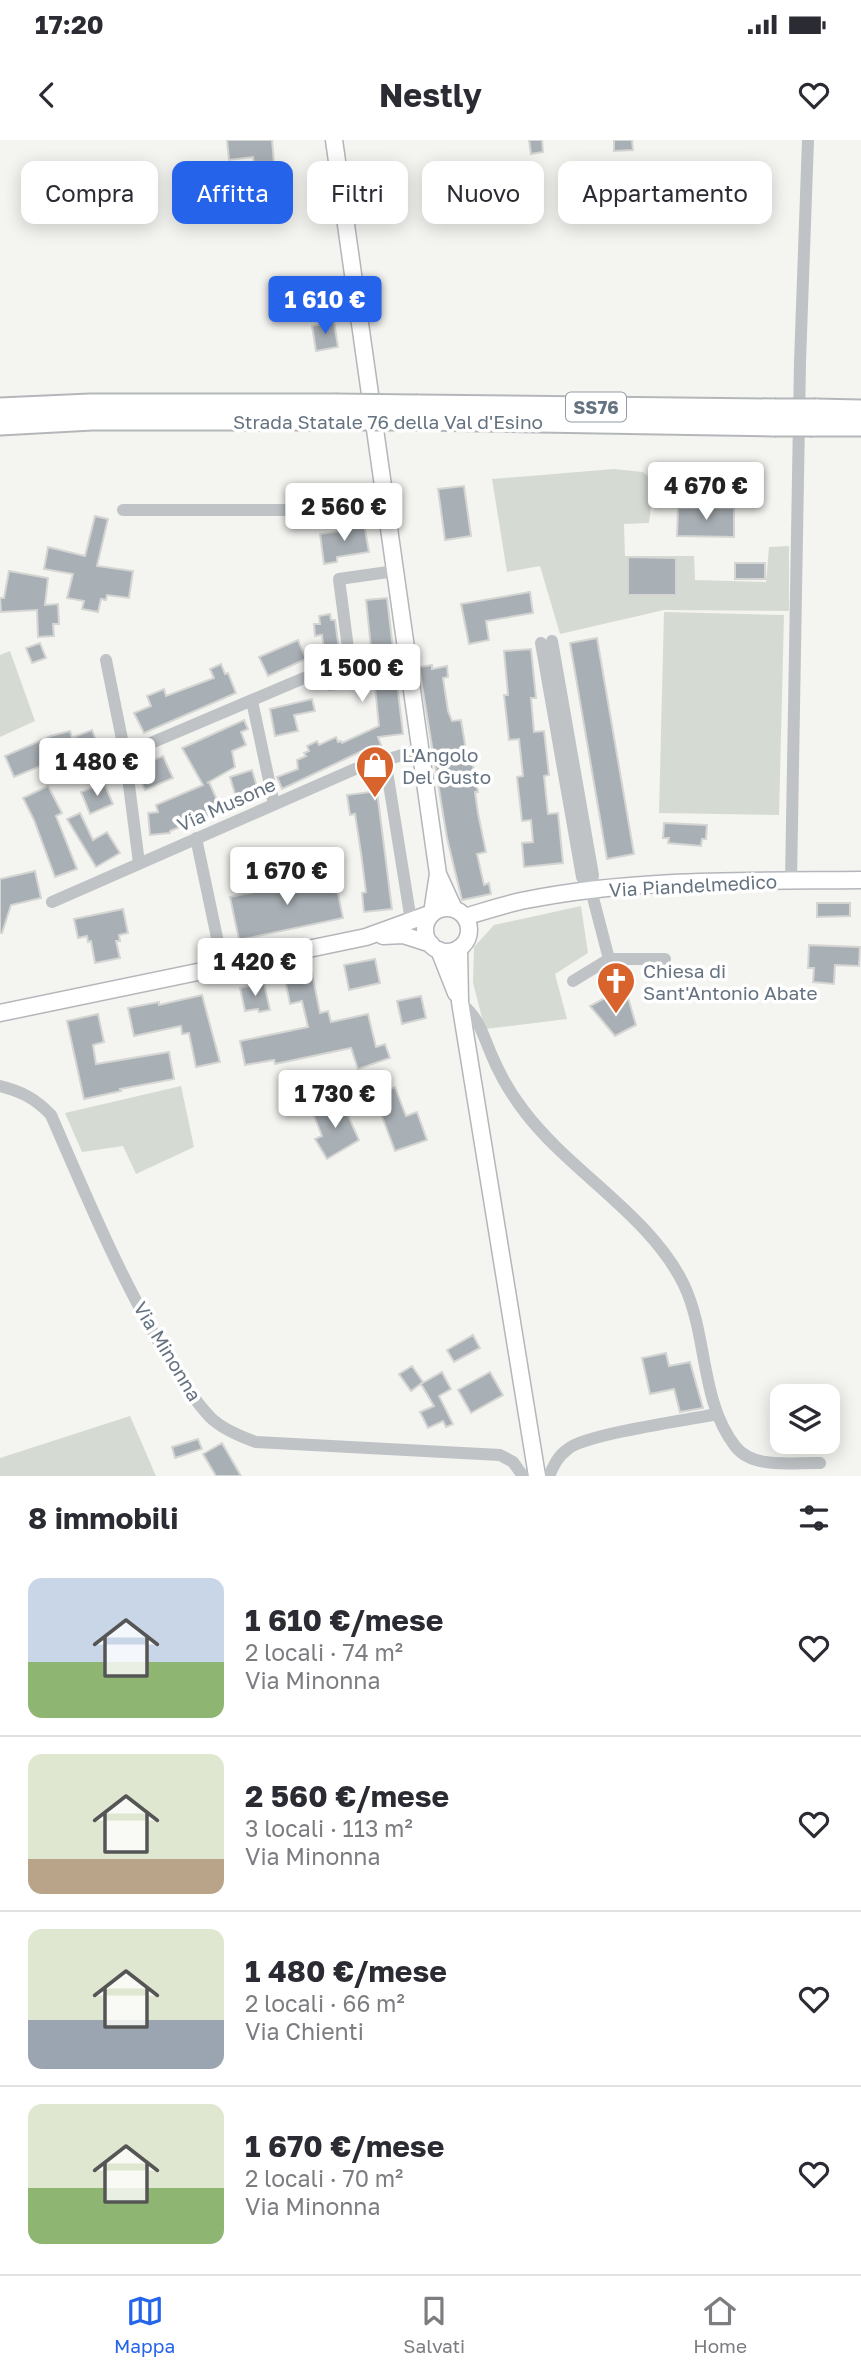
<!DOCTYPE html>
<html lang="it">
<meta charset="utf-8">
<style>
body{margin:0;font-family:"Golos Text",sans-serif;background:#f2f2f3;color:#2b2b33;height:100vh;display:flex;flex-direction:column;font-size:26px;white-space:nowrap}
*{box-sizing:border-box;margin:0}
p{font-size:23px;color:#7c7c81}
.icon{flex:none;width:38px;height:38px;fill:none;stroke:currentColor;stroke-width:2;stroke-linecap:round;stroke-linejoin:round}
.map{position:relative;height:1336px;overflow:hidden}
.side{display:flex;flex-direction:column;background:#fff;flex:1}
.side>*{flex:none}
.top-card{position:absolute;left:21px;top:21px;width:819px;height:63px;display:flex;gap:14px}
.buttons{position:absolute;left:770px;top:1244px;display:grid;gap:14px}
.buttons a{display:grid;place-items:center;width:70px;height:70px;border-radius:14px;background:#fff;box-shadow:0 4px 18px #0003;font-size:35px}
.price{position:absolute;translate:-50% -60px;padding:0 16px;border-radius:7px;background:#fff;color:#222;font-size:23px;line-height:46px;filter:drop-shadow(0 2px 4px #0008)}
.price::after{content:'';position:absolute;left:50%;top:42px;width:21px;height:16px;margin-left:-10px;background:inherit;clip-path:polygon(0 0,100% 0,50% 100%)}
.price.active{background:#2563eb;color:#fff}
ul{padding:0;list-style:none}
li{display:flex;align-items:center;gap:21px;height:175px;padding:0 28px}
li+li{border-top:2px solid #e1e1e2}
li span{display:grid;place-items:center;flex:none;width:196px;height:140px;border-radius:14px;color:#555}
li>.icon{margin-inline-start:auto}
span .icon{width:84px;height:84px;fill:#fffc;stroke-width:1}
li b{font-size:30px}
h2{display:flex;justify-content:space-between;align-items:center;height:84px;padding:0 28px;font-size:30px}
.tag{padding:0 24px;border-radius:14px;background:#fff;box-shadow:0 4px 18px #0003;font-size:24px;line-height:63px}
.tag.active{background:#2563eb;color:#fff}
.status{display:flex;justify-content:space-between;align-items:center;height:49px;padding:0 35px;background:#fff;direction:ltr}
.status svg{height:19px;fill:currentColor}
header{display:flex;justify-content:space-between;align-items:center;height:91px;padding:0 28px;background:#fff;font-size:32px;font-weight:700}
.dock{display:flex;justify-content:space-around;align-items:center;height:98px;border-top:2px solid #e1e1e2;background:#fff;font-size:19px;color:#7c7c81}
.dock a{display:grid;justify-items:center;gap:4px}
.dock .active{color:#2563eb}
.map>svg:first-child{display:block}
</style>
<div class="status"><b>17:20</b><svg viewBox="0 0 49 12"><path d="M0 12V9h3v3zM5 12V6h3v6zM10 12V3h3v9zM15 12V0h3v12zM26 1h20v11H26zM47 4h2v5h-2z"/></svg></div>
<header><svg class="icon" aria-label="back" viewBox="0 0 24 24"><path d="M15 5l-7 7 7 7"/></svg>Nestly<svg class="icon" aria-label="heart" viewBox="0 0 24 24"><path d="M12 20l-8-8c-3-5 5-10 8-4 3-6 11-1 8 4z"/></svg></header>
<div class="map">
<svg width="861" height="1336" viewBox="0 0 861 1336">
<rect width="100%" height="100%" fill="#f4f4f1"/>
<path fill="#d5dbd2" d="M614,329L643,332L654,342L649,383L624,384L625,416H694L695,440L766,442L769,407L789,406V471L664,470L560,494L540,426L507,432L492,339Z
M664,472L784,475L779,675L659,673Z
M10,511L35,581L0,597V515Z
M581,766L588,813L555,834L567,879L485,889L473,843L474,807L494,785Z
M181,946L194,1007L136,1034L123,1006L82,1012L65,973Z
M130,1276L156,1336H0V1318Z"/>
<path fill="#a9b0b5" stroke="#d5d6d3" stroke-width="2" d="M227,0H272L274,23L254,24L253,17L229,20Z
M529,0H542L543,12L531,14Z
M614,0H632L633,10L614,11Z
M597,23L598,33L581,35L579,25Z
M527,27L530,58L498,61L494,30Z
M334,182L338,207L316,211L312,186Z
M464,346L471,396L445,400L438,349Z
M678,368H734V397L677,396Z
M95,376L108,379L97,426L133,431L129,458L107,455L106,460L101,459L98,472L82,469L84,461L67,458L73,434L44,429L48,407L85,416Z
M364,384L369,412L337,417V422L324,424L320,394L341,391L340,388Z
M628,417L676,418V455H628Z
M735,423H765V439H735Z
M9,431L48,438L45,465L58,464L59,484H53L54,496L38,497L37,470L1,472L0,458H4Z
M530,452L533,473L486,481L489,500L469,504L461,464Z
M387,458L403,594L378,597L381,605L363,614L362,611L282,649L277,637L298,629L297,620L306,616L304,613L309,611L307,606L317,601L319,605L336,597L338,602L341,601L342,603L379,586L366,460Z
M330,474L331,480H335L340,517L346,524L349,548L329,550L322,495L315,496L314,484H320L319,476Z
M597,498L634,714L607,719L570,503Z
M298,500L306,519L268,536L259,517Z
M40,503L46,518L32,523L26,508Z
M531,509L536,558H531L534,592L544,591L549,635L544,636L548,674L558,673L563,723L524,727L522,703L533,702L531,680L522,681L517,637L523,636L519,599L509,600L504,555H508L504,511Z
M221,524L225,534L228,533L236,553L144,593L134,573L151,566L147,556L164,549L166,556L214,538L210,529Z
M432,525V529L447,526L448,537L443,538L448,571L452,581L461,580L467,616L471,615L478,652H475L478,673L486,712L477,714L484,745L489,743L491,754L462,760L447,698L419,527Z
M312,559L315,571L294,575L298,591L275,596L270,569Z
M244,580L248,589L241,592L246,605L232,611L235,627L207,643L209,642L222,671L170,691V693L150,695L148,673L158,672L156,665L203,645L182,608Z
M92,590L100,611L80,618L77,611L14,637L5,616L51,596L70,591L72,598Z
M163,616L173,638L145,650L140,639L151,634L146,623Z
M252,630L260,657L238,664L230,637Z
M104,643L113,664L90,674L81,652Z
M48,646L62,673L56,676L77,729L55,737L34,680L23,658Z
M377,651L392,769L364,772L362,753L366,752L361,713L355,674L350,675L347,655Z
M80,673L93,700L107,692L120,713L96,727L67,679Z
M664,683L707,685L706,699H702L701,706L668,703L669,698H663Z
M35,731L41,758L11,765L2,793H0V739Z
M334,733L343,778L239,800L230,757L270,749L269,746Z
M817,763H850V776L817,777Z
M123,769L128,793L119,795L120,801H116L120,818L95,823L91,801L88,802L87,796L78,798L74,779Z
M809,805L860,807L859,826L835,825L834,844L813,842L814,828H808Z
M375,819L380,843L349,850L344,825Z
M312,833L320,873L328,871L331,882L368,874L376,907L385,904L390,918L358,929L351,908L275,924L274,920L245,925L240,901L308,887L302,861L290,864L285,839Z
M264,843L270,870L259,872L258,869L245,871L240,848Z
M625,847L636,885L615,896L590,866Z
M202,855L220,922L196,927L189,893L182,894L181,886L134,896L128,868L159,862V865Z
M421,856L426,878L402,884L397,861Z
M98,874L104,902L93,905L96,924L169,912L174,939L120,949L121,951L84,959L67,881Z
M395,947L406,976L417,972L427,1000L395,1011L374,955Z
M342,962L359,1000L327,1019L315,999L322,996L313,973Z
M473,1195L480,1208L454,1222L447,1210Z
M666,1213L669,1226L690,1222L703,1268L680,1272L674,1249L650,1254L642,1218Z
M412,1226L423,1242L411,1251L399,1234Z
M442,1232L451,1249L439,1256L453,1284L446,1287L443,1281L428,1288L420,1272L434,1266L421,1244Z
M490,1232L503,1255L471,1273L458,1250Z
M198,1299L202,1309L175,1318L172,1307Z
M222,1303L241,1336H216L203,1314Z"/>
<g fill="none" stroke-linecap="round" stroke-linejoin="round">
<defs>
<path id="major" d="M334,0L438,734L454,769
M425 790a22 22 0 1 1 44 0a22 22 0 1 1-44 0Z
M465,777C485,771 505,764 526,760C635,738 750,741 861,740
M383,796L403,795L431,804
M459,808L460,862L537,1336
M439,810L456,853
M0,873L366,797L432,773L438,734"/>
<path id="highway" d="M418,265L774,269
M0,268L90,264H335
M816,269L861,270
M422,280L774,286
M0,285L92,280H334
M813,286H861"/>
</defs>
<use href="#major" stroke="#b3b6ba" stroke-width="19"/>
<use href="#highway" stroke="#b4b7ba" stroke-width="23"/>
<path stroke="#bfc3c6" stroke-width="12" d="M123,370H345L388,374
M552,501L593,735L591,750
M541,503L582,737L591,750L609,819L573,841
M349,516L339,439L395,431
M252,561L274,664
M385,619L411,781
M76,637L125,614L106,520
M196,698L223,826
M139,723L125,614L304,538
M791,741L800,222L808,0
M52,762L355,629L419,610
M609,819H665
M460,862C480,879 482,893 492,916C500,935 511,954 524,971C570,1032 651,1076 684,1145C708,1196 700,1261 735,1306C753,1330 794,1322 820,1323
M0,946C21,951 36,959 51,975C85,1053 118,1133 161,1206C176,1230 190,1256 210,1277C222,1289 239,1296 256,1302L500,1315L513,1322L523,1336
M549,1336C554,1325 558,1316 568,1309C586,1294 688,1280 717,1274"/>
<use href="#major" stroke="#fff" stroke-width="16"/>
<use href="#highway" stroke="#fff" stroke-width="19"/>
<defs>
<path id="highway-bridge" d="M335,264L418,265
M774,269H816
M334,280H422
M774,286H813"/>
</defs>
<use href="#highway-bridge" stroke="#b4b7ba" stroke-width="23" stroke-linecap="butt"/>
<use href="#highway-bridge" stroke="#fff" stroke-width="19"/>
</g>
<defs>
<symbol id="shop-pin" viewBox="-11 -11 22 30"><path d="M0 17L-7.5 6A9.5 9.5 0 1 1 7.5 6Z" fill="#d9632c" stroke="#fff"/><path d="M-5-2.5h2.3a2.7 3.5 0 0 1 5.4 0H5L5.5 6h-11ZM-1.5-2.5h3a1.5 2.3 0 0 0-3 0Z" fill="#fff"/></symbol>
<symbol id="church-pin" viewBox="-11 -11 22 30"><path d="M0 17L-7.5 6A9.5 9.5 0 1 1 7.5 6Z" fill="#d9632c" stroke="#fff"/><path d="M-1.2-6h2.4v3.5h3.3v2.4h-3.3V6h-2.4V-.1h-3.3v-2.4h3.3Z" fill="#fff"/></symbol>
</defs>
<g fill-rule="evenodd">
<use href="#shop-pin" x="353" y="603" width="44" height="60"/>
<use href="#church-pin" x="594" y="819" width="44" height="60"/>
</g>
<g text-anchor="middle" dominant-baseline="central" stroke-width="7" stroke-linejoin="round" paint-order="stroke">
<rect fill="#fff" stroke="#939ca6" stroke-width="2" x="566" y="252.5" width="60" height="29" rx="5"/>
<g font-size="18" font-weight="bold" fill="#657280">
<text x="596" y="267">SS76</text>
</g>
<g font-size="19" fill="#657280" stroke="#fff">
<text x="388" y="281">Strada Statale 76 della Val d'Esino</text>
<text transform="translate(226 664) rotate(-24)">Via Musone</text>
<text transform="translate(693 745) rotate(-3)">Via Piandelmedico</text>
<text transform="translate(168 1211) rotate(59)">Via Minonna</text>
</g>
<g font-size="19" fill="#657280" stroke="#fff" text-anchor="start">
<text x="402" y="614">L'Angolo<tspan x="402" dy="22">Del Gusto</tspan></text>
<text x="643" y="830">Chiesa di<tspan x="643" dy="22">Sant'Antonio Abate</tspan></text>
</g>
</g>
</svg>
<div class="buttons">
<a><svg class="icon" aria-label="layers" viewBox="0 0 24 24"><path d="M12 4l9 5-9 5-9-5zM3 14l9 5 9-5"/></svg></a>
</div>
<b class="price active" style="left:325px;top:196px">1 610 €</b>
<b class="price" style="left:706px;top:382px">4 670 €</b>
<b class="price" style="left:344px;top:403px">2 560 €</b>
<b class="price" style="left:362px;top:564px">1 500 €</b>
<b class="price" style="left:97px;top:658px">1 480 €</b>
<b class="price" style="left:287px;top:767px">1 670 €</b>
<b class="price" style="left:255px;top:858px">1 420 €</b>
<b class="price" style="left:335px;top:990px">1 730 €</b>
<div class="top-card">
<a class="tag">Compra</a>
<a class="tag active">Affitta</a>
<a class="tag">Filtri</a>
<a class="tag">Nuovo</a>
<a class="tag">Appartamento</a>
</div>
</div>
<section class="side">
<h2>8 immobili<svg class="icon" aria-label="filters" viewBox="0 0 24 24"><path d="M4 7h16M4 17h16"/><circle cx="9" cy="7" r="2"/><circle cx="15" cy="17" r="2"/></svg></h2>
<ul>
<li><span style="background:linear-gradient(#c9d6e8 60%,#8fb573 0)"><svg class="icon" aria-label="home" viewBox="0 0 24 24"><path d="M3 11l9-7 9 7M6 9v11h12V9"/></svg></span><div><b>1 610 €/mese</b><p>2 locali · 74 m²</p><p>Via Minonna</p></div><svg class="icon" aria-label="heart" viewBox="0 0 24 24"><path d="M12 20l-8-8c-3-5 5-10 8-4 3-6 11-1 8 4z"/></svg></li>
<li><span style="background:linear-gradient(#dfe7d0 75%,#b9a48a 0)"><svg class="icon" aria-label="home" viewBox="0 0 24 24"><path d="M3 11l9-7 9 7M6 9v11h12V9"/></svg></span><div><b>2 560 €/mese</b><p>3 locali · 113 m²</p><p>Via Minonna</p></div><svg class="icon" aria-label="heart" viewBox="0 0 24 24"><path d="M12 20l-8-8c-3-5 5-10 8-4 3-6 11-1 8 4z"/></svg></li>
<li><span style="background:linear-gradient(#dfe7d0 65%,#9aa5b1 0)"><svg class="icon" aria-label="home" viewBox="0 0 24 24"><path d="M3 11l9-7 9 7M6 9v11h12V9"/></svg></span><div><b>1 480 €/mese</b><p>2 locali · 66 m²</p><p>Via Chienti</p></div><svg class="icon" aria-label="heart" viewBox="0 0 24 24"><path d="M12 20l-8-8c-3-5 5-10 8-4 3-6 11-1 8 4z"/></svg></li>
<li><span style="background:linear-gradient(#dfe7d0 60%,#8fb573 0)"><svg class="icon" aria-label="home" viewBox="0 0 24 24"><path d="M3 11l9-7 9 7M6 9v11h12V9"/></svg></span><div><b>1 670 €/mese</b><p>2 locali · 70 m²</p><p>Via Minonna</p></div><svg class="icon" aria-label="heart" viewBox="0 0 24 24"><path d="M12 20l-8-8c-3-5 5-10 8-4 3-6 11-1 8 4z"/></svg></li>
</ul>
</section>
<nav class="dock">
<a class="active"><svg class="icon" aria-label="map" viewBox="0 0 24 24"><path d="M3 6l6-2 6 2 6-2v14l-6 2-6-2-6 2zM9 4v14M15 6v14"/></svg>Mappa</a>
<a><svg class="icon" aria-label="saved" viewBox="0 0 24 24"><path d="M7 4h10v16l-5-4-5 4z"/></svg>Salvati</a>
<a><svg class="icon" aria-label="home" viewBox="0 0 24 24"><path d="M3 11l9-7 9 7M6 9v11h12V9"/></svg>Home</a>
</nav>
